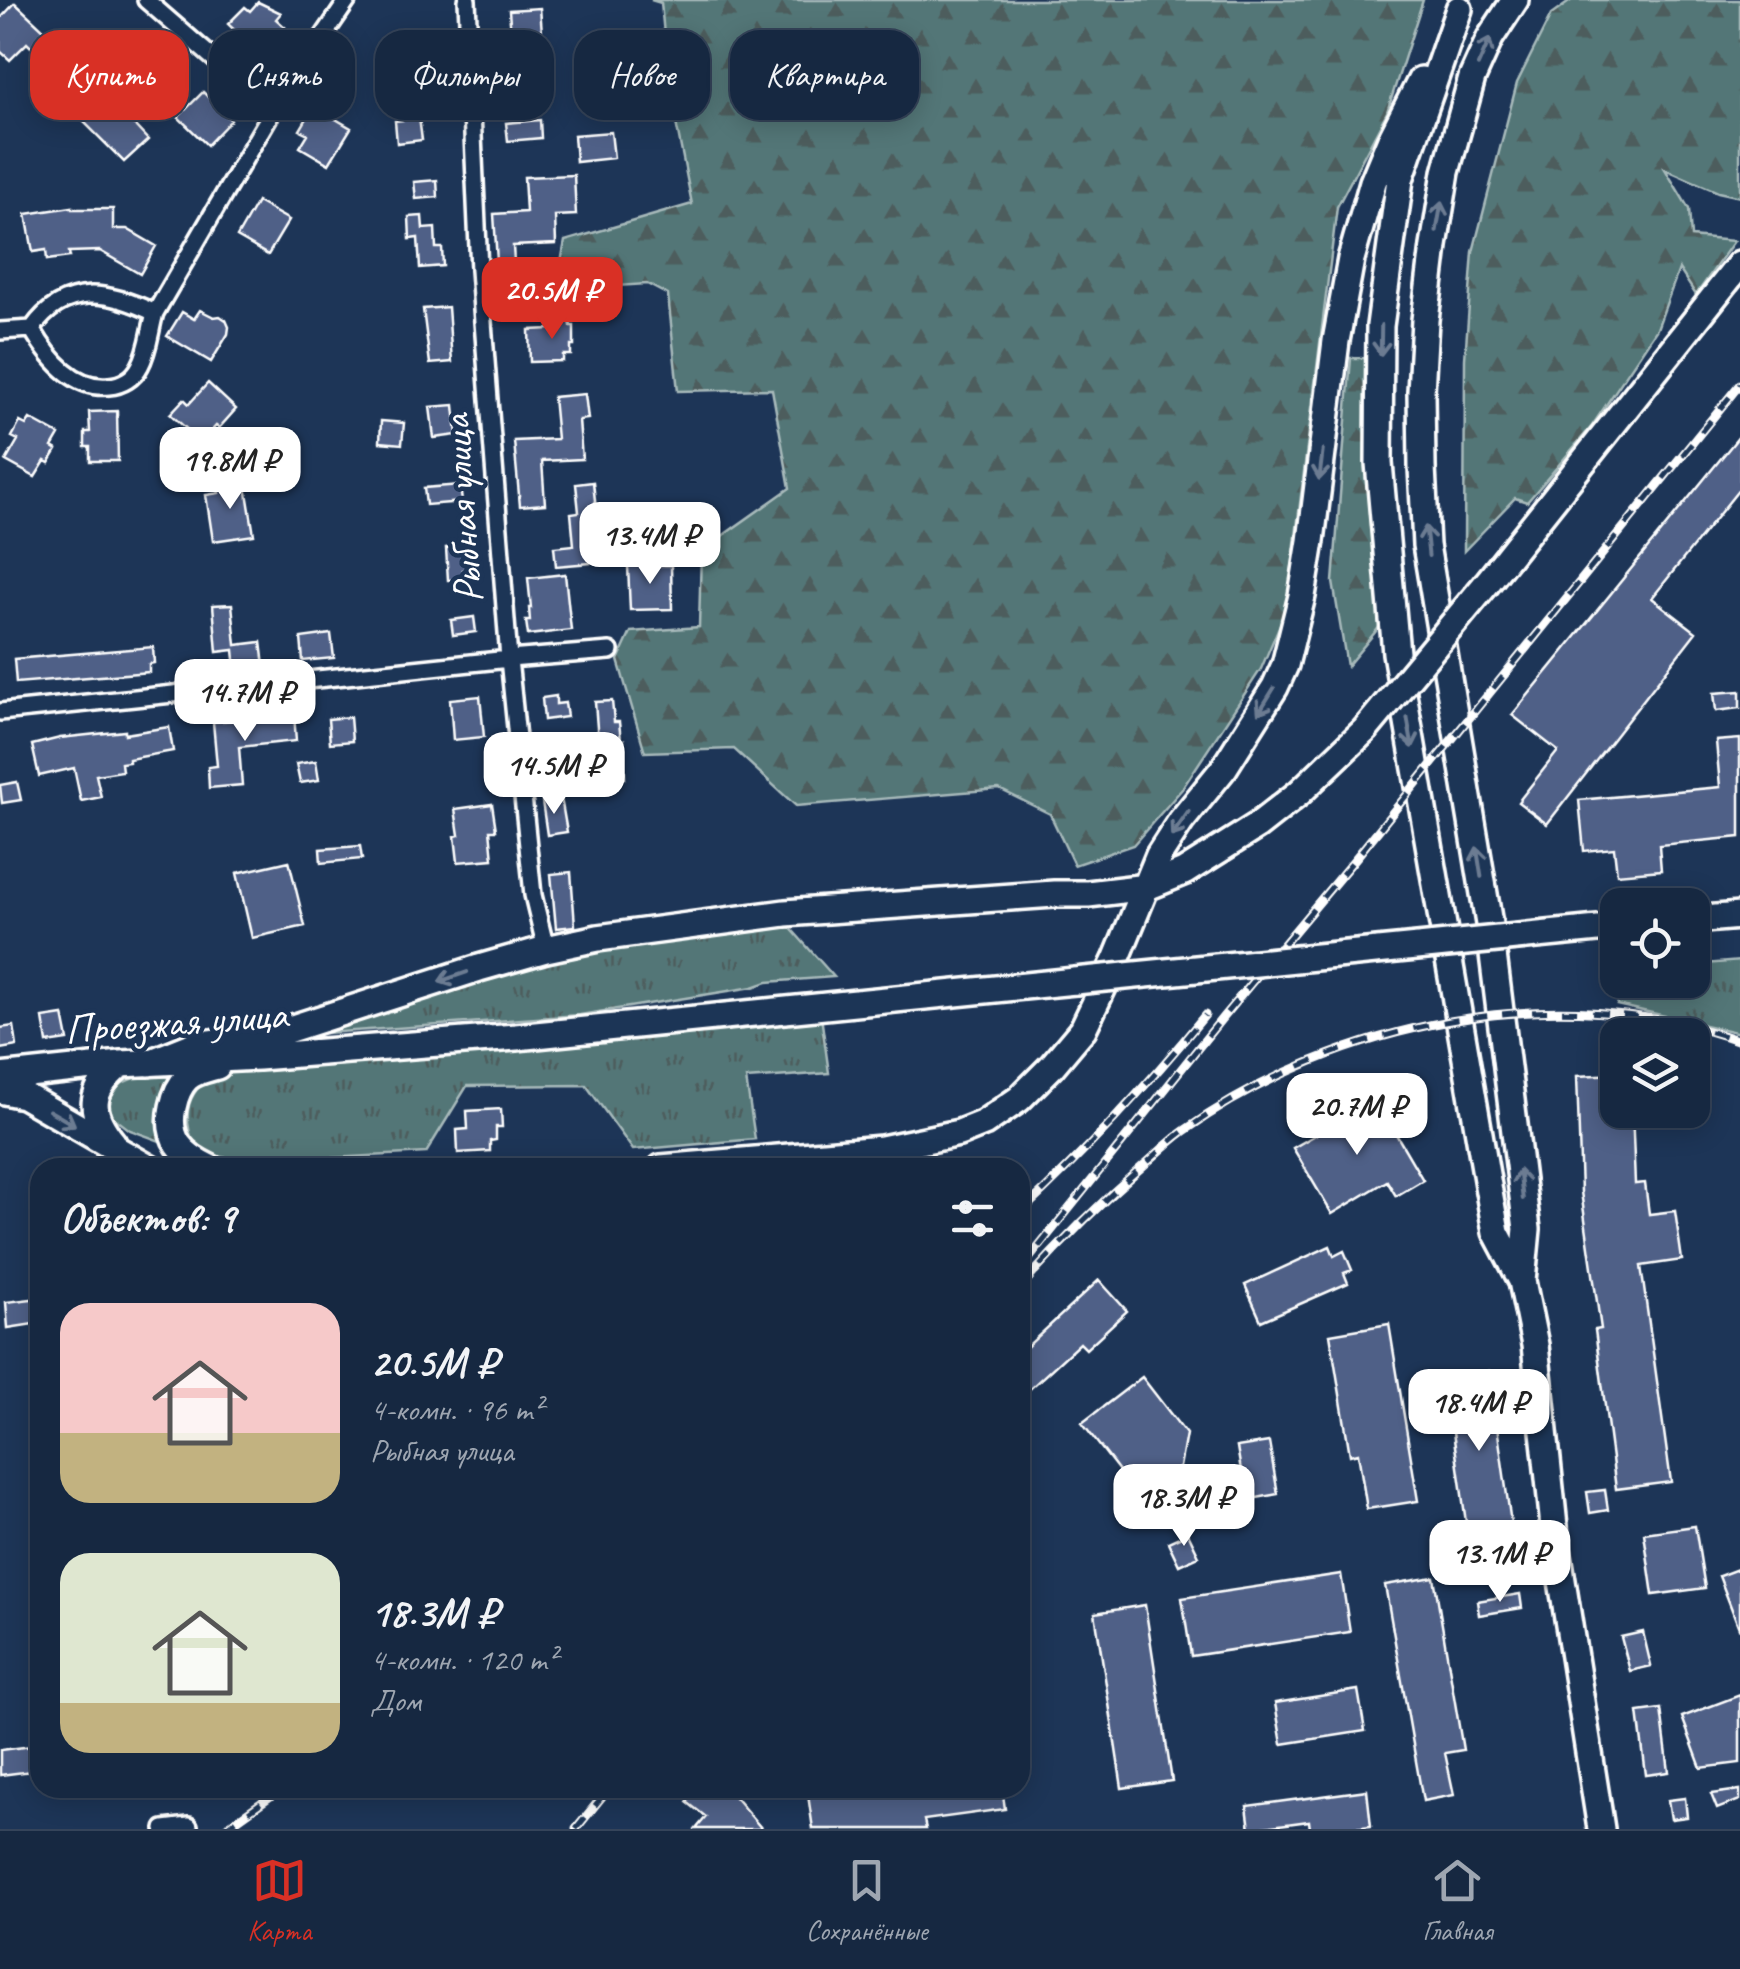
<!DOCTYPE html>
<html lang="ru">
<meta charset="utf-8">
<style>
body{margin:0;font-family:Caveat,sans-serif;background:#23344c;color:#f1f3f6;height:100vh;display:flex;flex-direction:column;font-size:38px;white-space:nowrap}
*{box-sizing:border-box;margin:0}
p{font-size:32px;color:#9ea6b1}
.icon{flex:none;width:55px;height:55px;fill:none;stroke:currentColor;stroke-width:2;stroke-linecap:round;stroke-linejoin:round}
.map{position:relative;flex:1;overflow:hidden}
.panel{position:absolute;left:30px;top:1158px;width:1000px;height:640px;display:flex;flex-direction:column;background:#162841;border-radius:30px;box-shadow:0 5px 25px #0003,0 0 0 2px #35445a}
.panel>*{flex:none}
.top-card{position:absolute;left:30px;top:30px;width:1000px;height:90px;display:flex;gap:20px}
.buttons{position:absolute;left:1600px;top:888px;display:grid;gap:20px}
.buttons a{display:grid;place-items:center;width:110px;height:110px;border-radius:20px;background:#162841;box-shadow:0 5px 25px #0003,0 0 0 2px #35445a;font-size:50px}
.price{position:absolute;translate:-50% -85px;padding:0 22px;border-radius:20px;background:#fff;color:#222;font-size:32px;line-height:65px;filter:drop-shadow(0 2px 5px #0008)}
.price::after{content:'';position:absolute;left:50%;top:60px;width:30px;height:22px;margin-left:-15px;background:inherit;clip-path:polygon(0 0,100% 0,50% 100%)}
.price.active{background:#d93025;color:#fff}
ul{padding:0;list-style:none}
li{display:flex;align-items:center;gap:30px;height:250px;padding:0 30px}
li span{display:grid;place-items:center;flex:none;width:280px;height:200px;border-radius:30px;color:#555}
li>.icon{margin-inline-start:auto}
span .icon{width:120px;height:120px;fill:#fffc;stroke-width:1}
li b{font-size:42px}
h2{display:flex;justify-content:space-between;align-items:center;height:120px;padding:0 30px;font-size:42px}
.pill{padding:0 35px;border-radius:30px;background:#162841;box-shadow:0 5px 25px #0003,0 0 0 2px #35445a;font-size:35px;line-height:90px}
.pill.active{background:#d93025;color:#fff}
.dock{display:flex;justify-content:space-around;align-items:center;height:140px;border-top:2px solid #35445a;background:#162841;font-size:28px;color:#9ea6b1}
.dock a{display:grid;justify-items:center;gap:5px}
.dock .active{color:#d93025}
.map>svg:first-child{display:block}
</style>
<div class="map">
<svg width="1740" height="1829" viewBox="0 0 1740 1829">
<defs>
<pattern id="grass-tufts" width="24" height="20" patternUnits="userSpaceOnUse" patternTransform="scale(2.5)"><rect width="24" height="20" fill="#527677"/><path d="M3 7l-1-3M5 7V3M7 7l1-3M15 17l-1-3M17 17v-4M19 17l1-3" fill="none" stroke="#4e5d5d"/></pattern>
<pattern id="forest-firs" width="22" height="20" patternUnits="userSpaceOnUse" patternTransform="scale(2.5)"><rect width="22" height="20" fill="#527677"/><path d="M5 1l3.5 6h-7zM16 11l3.5 6h-7z" fill="#4e5d5d"/></pattern>
</defs>
<rect width="100%" height="100%" fill="#1d3557"/>
<filter id="ink" filterUnits="userSpaceOnUse"><feTurbulence type="fractalNoise" baseFrequency=".01" numOctaves="2"/><feDisplacementMap in="SourceGraphic" scale="20" xChannelSelector="R" yChannelSelector="G"/><feConvolveMatrix kernelMatrix="1 2 1 2 8 2 1 2 1" color-interpolation-filters="sRGB"/></filter>
<g filter="url(#ink)">
<path fill="url(#grass-tufts)" stroke="#a8babb" stroke-width="2.5" d="M787,924L834,977L767,982L753,987L580,1015L325,1033L500,972L670,938Z
M1740,961V1033L1617,1005L1627,980H1692L1693,965Z
M821,1016L829,1073L746,1079L755,1139L633,1150L586,1085L467,1086L426,1153L254,1162L216,1156L194,1145C184,1120 184,1094 211,1078C220,1073 234,1073 244,1071L556,1033Z
M138,1076L175,1077L162,1103L160,1141L130,1130L113,1117L107,1100L115,1086Z"/>
<path fill="url(#forest-firs)" stroke="#a8babb" stroke-width="2.5" d="M651,0H1423L1387,112L1337,207L1287,608L1261,669L1182,789L1133,845L1074,865L1050,814L999,789L796,806L734,749L645,752L618,660L631,632L699,627L701,551L790,488L772,389L678,391L668,295L647,284L556,290L565,241L692,204L669,87L661,3Z
M1572,0H1740V197L1718,192L1665,169L1689,209L1691,237L1734,241L1696,295L1679,269L1657,329L1592,426L1527,502L1515,498L1464,551L1465,359L1473,252L1517,83L1551,15Z
M1351,358H1375L1386,619L1347,666L1333,582Z"/>
<path fill="#4f6087" stroke="#fff" stroke-width="2.5" d="M258,2L281,13L276,19L285,27L256,58L243,45L246,41L228,24L245,7L250,11Z
M15,3L46,32V37L34,50L27,43L10,60L0,51V19Z
M540,8L545,69L514,71L509,10Z
M83,67L97,80L94,82L148,140L124,162L56,94Z
M203,92L211,100L215,96L226,107L222,111L231,120L207,145L178,117Z
M322,111L351,128L329,164L300,147L308,134L300,130L310,113L318,118Z
M419,118L422,140L397,143L395,121Z
M540,120L541,138L508,141L506,123Z
M611,132L614,158L576,162L574,135Z
M574,175L576,215L555,216L556,244L513,246L514,262H497L494,214L526,212L524,177Z
M437,180L438,197L416,199L414,182Z
M257,202L289,220L268,255L237,237Z
M72,207V209H113V229H127L156,246L140,274L100,251L69,252L70,257L47,260L46,250L33,252L26,214Z
M422,216L423,229L435,228L436,248H442L443,266L420,268L418,238L410,239L409,217Z
M522,280L523,299L504,300L503,282Z
M448,307L452,362L430,364L423,309Z
M200,310L214,317L220,316L226,320L229,327L228,334L211,362L167,336L182,312L194,319Z
M570,321L571,326H574V346H571V355H563V361L530,362L529,330L550,329V322Z
M208,383L236,409L219,428L216,426L201,442L170,414L184,399L189,404Z
M585,394L588,419L579,420L582,459L542,461L545,504L520,506L514,441L557,439L553,397Z
M454,405L457,435L434,438L430,407Z
M117,411L118,461H90V447H85V432H90L89,412Z
M30,419L59,435L52,447L57,450L49,463L45,461L35,477L6,461L18,440L12,437L20,422L26,425Z
M381,421L404,423L402,444L380,442Z
M1740,435V488L1652,598L1696,632L1547,824L1518,802L1558,751L1512,715Z
M245,480L254,535L213,541L206,495L219,493L218,484Z
M593,482L596,510H601L604,538L588,539L590,563L556,566L554,547L574,545L571,513L579,512L576,484Z
M460,485L462,502L426,505L424,488Z
M466,547L468,570H463L464,579L448,580L446,548Z
M671,565L672,609L630,610L628,566Z
M565,574L571,630L528,635L526,621H530L529,608H531L528,578Z
M232,604L236,645L261,642L264,666L236,669L234,650L217,652L213,605Z
M474,617L476,632L453,635L451,620Z
M331,634L334,658L303,661L301,638Z
M153,647L154,663L149,664V672L16,683L14,659Z
M1740,691V708L1716,711L1714,693Z
M480,696L484,737L453,740L450,699Z
M556,696V704L565,703L567,717L544,720L542,698Z
M612,701L614,722H619L621,741L624,740L625,778L601,780L595,702Z
M294,714L296,741L239,747L242,785L209,788L208,767L217,766L213,722Z
M350,717L352,741L330,743L328,719Z
M169,727L173,751L129,759V762L121,763L122,771L96,775L101,797L81,801L74,768L39,776L32,745L60,738L125,731V734Z
M1740,739V837L1659,845L1661,870L1617,874L1614,848L1584,851L1579,800L1720,787L1716,741Z
M316,761L319,780L300,783L296,764Z
M17,782L21,800L2,803L0,785Z
M561,798L567,832L547,835L542,801Z
M492,804L496,830H490L493,859L458,862L455,836L459,835L455,809Z
M360,846L362,859L321,863L320,849Z
M289,861L305,926L252,938L237,873Z
M571,872L575,926L556,928L551,874Z
M63,1015L68,1040L47,1043L43,1018Z
M14,1026L17,1046L0,1049V1028Z
M1618,1074V1110H1632L1635,1184L1645,1183L1649,1214L1675,1211L1682,1260L1641,1266L1671,1482L1616,1489L1595,1330L1601,1329L1581,1192L1577,1076Z
M1376,1100L1423,1180L1396,1196L1387,1181L1332,1214L1293,1148Z
M501,1109L502,1127H496V1140L490,1141V1151L458,1153L457,1130L468,1129L467,1111Z
M1330,1246L1334,1256L1344,1251L1352,1270L1344,1273L1348,1283L1261,1321L1245,1285Z
M1099,1280L1127,1311L1086,1349L1080,1343L1020,1398V1353Z
M40,1298V1323L8,1328L6,1302Z
M1389,1324L1418,1501L1367,1509L1358,1453L1350,1455L1330,1334Z
M1489,1371L1512,1530L1468,1536L1445,1377Z
M1142,1377L1186,1434L1180,1467L1140,1498L1082,1423Z
M1269,1442L1278,1494L1246,1500L1237,1447Z
M1605,1490L1608,1510L1590,1513L1587,1492Z
M1695,1526L1705,1588L1653,1595L1644,1533Z
M1188,1533L1199,1556L1179,1565L1168,1542Z
M1740,1568V1627L1739,1628L1719,1576Z
M1341,1574L1350,1632L1191,1656L1182,1598Z
M1434,1577L1463,1750L1445,1753L1454,1795L1423,1801L1385,1585Z
M1520,1594L1522,1608L1479,1615L1477,1601Z
M1145,1605L1172,1781L1122,1788L1095,1613Z
M1643,1632L1651,1666L1630,1671L1621,1637Z
M1358,1690L1365,1731L1282,1744L1275,1703Z
M1740,1695V1763L1701,1768L1682,1717Z
M1661,1709L1669,1772L1646,1775L1638,1712Z
M40,1745V1770L0,1775V1750Z
M697,1788H741L734,1796L762,1829H696L706,1817L687,1802Z
M807,1788H1002L1005,1809L924,1820L926,1829H813Z
M1367,1790L1371,1826L1345,1829H1310L1309,1821L1250,1829L1247,1806Z
M1740,1790V1800L1717,1809L1711,1794Z
M1685,1798L1687,1817L1671,1819L1668,1800Z"/>
<g fill="none" stroke-linecap="round" stroke-linejoin="round">
<defs>
<path id="minor" d="M146,0L273,110
M467,0L479,270L509,659L533,895L546,949
M32,329C48,357 73,390 109,386C122,385 134,378 140,366C149,350 150,330 155,313L273,110L348,0
M32,329C65,282 109,291 155,313
M0,331L32,329
M0,712L509,659L610,651
M164,1829L189,1826"/>
<path id="primary" d="M1515,0L1490,38L1472,78L1446,172L1434,246L1425,320L1421,392L1422,467L1426,545L1490,930L1527,1229L1522,1281
M1459,9L1400,179L1380,326L1379,463L1396,653L1496,1232L1522,1281L1535,1345L1555,1536L1601,1829
M1487,583L1740,264
M1692,920L1740,916
M149,1063L194,1045L271,1035L479,968L546,949L598,938L785,913L1054,894H1088L1147,887L1184,872L1257,826L1299,793L1365,730
M0,1077L121,1064L258,1057L516,1037L1075,981
M0,1090L23,1095L149,1168
M113,1143C87,1111 89,1091 121,1064
M210,1168C182,1155 166,1139 173,1107C175,1097 180,1085 187,1078C195,1071 207,1069 217,1066
M661,1168L882,1149L959,1133L984,1123L1019,1099L1051,1067L1083,1029L1116,960L1159,855L1181,821L1224,768L1275,687L1285,665L1302,596L1311,541L1336,341L1351,259L1373,182L1390,141L1421,80"/>
</defs>
<use href="#minor" stroke="#fff" stroke-width="22"/>
<use href="#primary" stroke="#fff" stroke-width="32"/>
<use href="#minor" stroke="#1d3557" stroke-width="15"/>
<use href="#primary" stroke="#1d3557" stroke-width="25"/>
<defs>
<path id="rail" d="M1020,1213C1087,1151 1147,1086 1205,1015
M1020,1270L1223,1017L1359,854L1740,384
M1020,1288C1059,1244 1100,1203 1144,1165C1157,1154 1170,1141 1184,1131C1340,1021 1557,977 1740,1041
M224,1829L282,1788
M576,1829L609,1788"/>
</defs>
<use href="#rail" stroke="#fff" stroke-width="9"/>
<use href="#rail" stroke="#1d3557" stroke-width="5" stroke-dasharray="15" stroke-linecap="butt"/>
<defs>
<path id="primary-bridge" d="M1365,730L1487,583
M1075,981L1618,927"/>
</defs>
<use href="#primary-bridge" stroke="#fff" stroke-width="32" stroke-linecap="butt"/>
<use href="#primary-bridge" stroke="#1d3557" stroke-width="25"/>
</g>
<defs><path id="oneway-shaft" d="M-6 0H5M1.5-3L5.5 0L1.5 3" fill="none" stroke-width="1.6" stroke-linecap="round" stroke-linejoin="round" transform="scale(2.5)"/></defs>
<g stroke="#6c7c92">
<use href="#oneway-shaft" transform="translate(1484 52) rotate(-66)"/>
<use href="#oneway-shaft" transform="translate(1439 217) rotate(-80)"/>
<use href="#oneway-shaft" transform="translate(1381 340) rotate(91)"/>
<use href="#oneway-shaft" transform="translate(1321 465) rotate(97)"/>
<use href="#oneway-shaft" transform="translate(1427 541) rotate(-96)"/>
<use href="#oneway-shaft" transform="translate(1266 701) rotate(122)"/>
<use href="#oneway-shaft" transform="translate(1410 733) rotate(80)"/>
<use href="#oneway-shaft" transform="translate(1180 824) rotate(125)"/>
<use href="#oneway-shaft" transform="translate(1479 862) rotate(-99)"/>
<use href="#oneway-shaft" transform="translate(453 977) rotate(161)"/>
<use href="#oneway-shaft" transform="translate(62 1118) rotate(30)"/>
<use href="#oneway-shaft" transform="translate(1521 1184) rotate(-97)"/>
</g>
</g>
<g text-anchor="middle" dominant-baseline="central" stroke-width="9" stroke-linejoin="round" paint-order="stroke">
<g font-size="42" fill="#fff" stroke="#1d3557">
<text transform="translate(462 509) rotate(-94)">Рыбная улица</text>
<text transform="translate(176 1022) rotate(-4)">Проезжая улица</text>
</g>
</g>
</svg>
<div class="buttons">
<a><svg class="icon" aria-label="locate" viewBox="0 0 24 24"><circle cx="12" cy="12" r="6"/><path d="M12 2v4M12 18v4M2 12h4M18 12h4"/></svg></a>
<a><svg class="icon" aria-label="layers" viewBox="0 0 24 24"><path d="M12 4l9 5-9 5-9-5zM3 14l9 5 9-5"/></svg></a>
</div>
<b class="price active" style="left:552px;top:342px">20.5M ₽</b>
<b class="price" style="left:230px;top:512px">19.8M ₽</b>
<b class="price" style="left:650px;top:587px">13.4M ₽</b>
<b class="price" style="left:245px;top:744px">14.7M ₽</b>
<b class="price" style="left:554px;top:817px">14.5M ₽</b>
<b class="price" style="left:1357px;top:1158px">20.7M ₽</b>
<b class="price" style="left:1479px;top:1454px">18.4M ₽</b>
<b class="price" style="left:1184px;top:1549px">18.3M ₽</b>
<b class="price" style="left:1500px;top:1605px">13.1M ₽</b>
<div class="top-card">
<a class="pill active">Купить</a>
<a class="pill">Снять</a>
<a class="pill">Фильтры</a>
<a class="pill">Новое</a>
<a class="pill">Квартира</a>
</div>
<section class="panel">
<h2>Объектов: 9<svg class="icon" aria-label="filters" viewBox="0 0 24 24"><path d="M4 7h16M4 17h16"/><circle cx="9" cy="7" r="2"/><circle cx="15" cy="17" r="2"/></svg></h2>
<ul>
<li><span style="background:linear-gradient(#f6c9c9 65%,#c2b280 0)"><svg class="icon" aria-label="home" viewBox="0 0 24 24"><path d="M3 11l9-7 9 7M6 9v11h12V9"/></svg></span><div><b>20.5M ₽</b><p>4-комн. · 96 m²</p><p>Рыбная улица</p></div></li>
<li><span style="background:linear-gradient(#dfe7d0 75%,#c2b280 0)"><svg class="icon" aria-label="home" viewBox="0 0 24 24"><path d="M3 11l9-7 9 7M6 9v11h12V9"/></svg></span><div><b>18.3M ₽</b><p>4-комн. · 120 m²</p><p>Дом</p></div></li>
</ul>
</section>
</div>
<nav class="dock">
<a class="active"><svg class="icon" aria-label="map" viewBox="0 0 24 24"><path d="M3 6l6-2 6 2 6-2v14l-6 2-6-2-6 2zM9 4v14M15 6v14"/></svg>Карта</a>
<a><svg class="icon" aria-label="saved" viewBox="0 0 24 24"><path d="M7 4h10v16l-5-4-5 4z"/></svg>Сохранённые</a>
<a><svg class="icon" aria-label="home" viewBox="0 0 24 24"><path d="M3 11l9-7 9 7M6 9v11h12V9"/></svg>Главная</a>
</nav>
